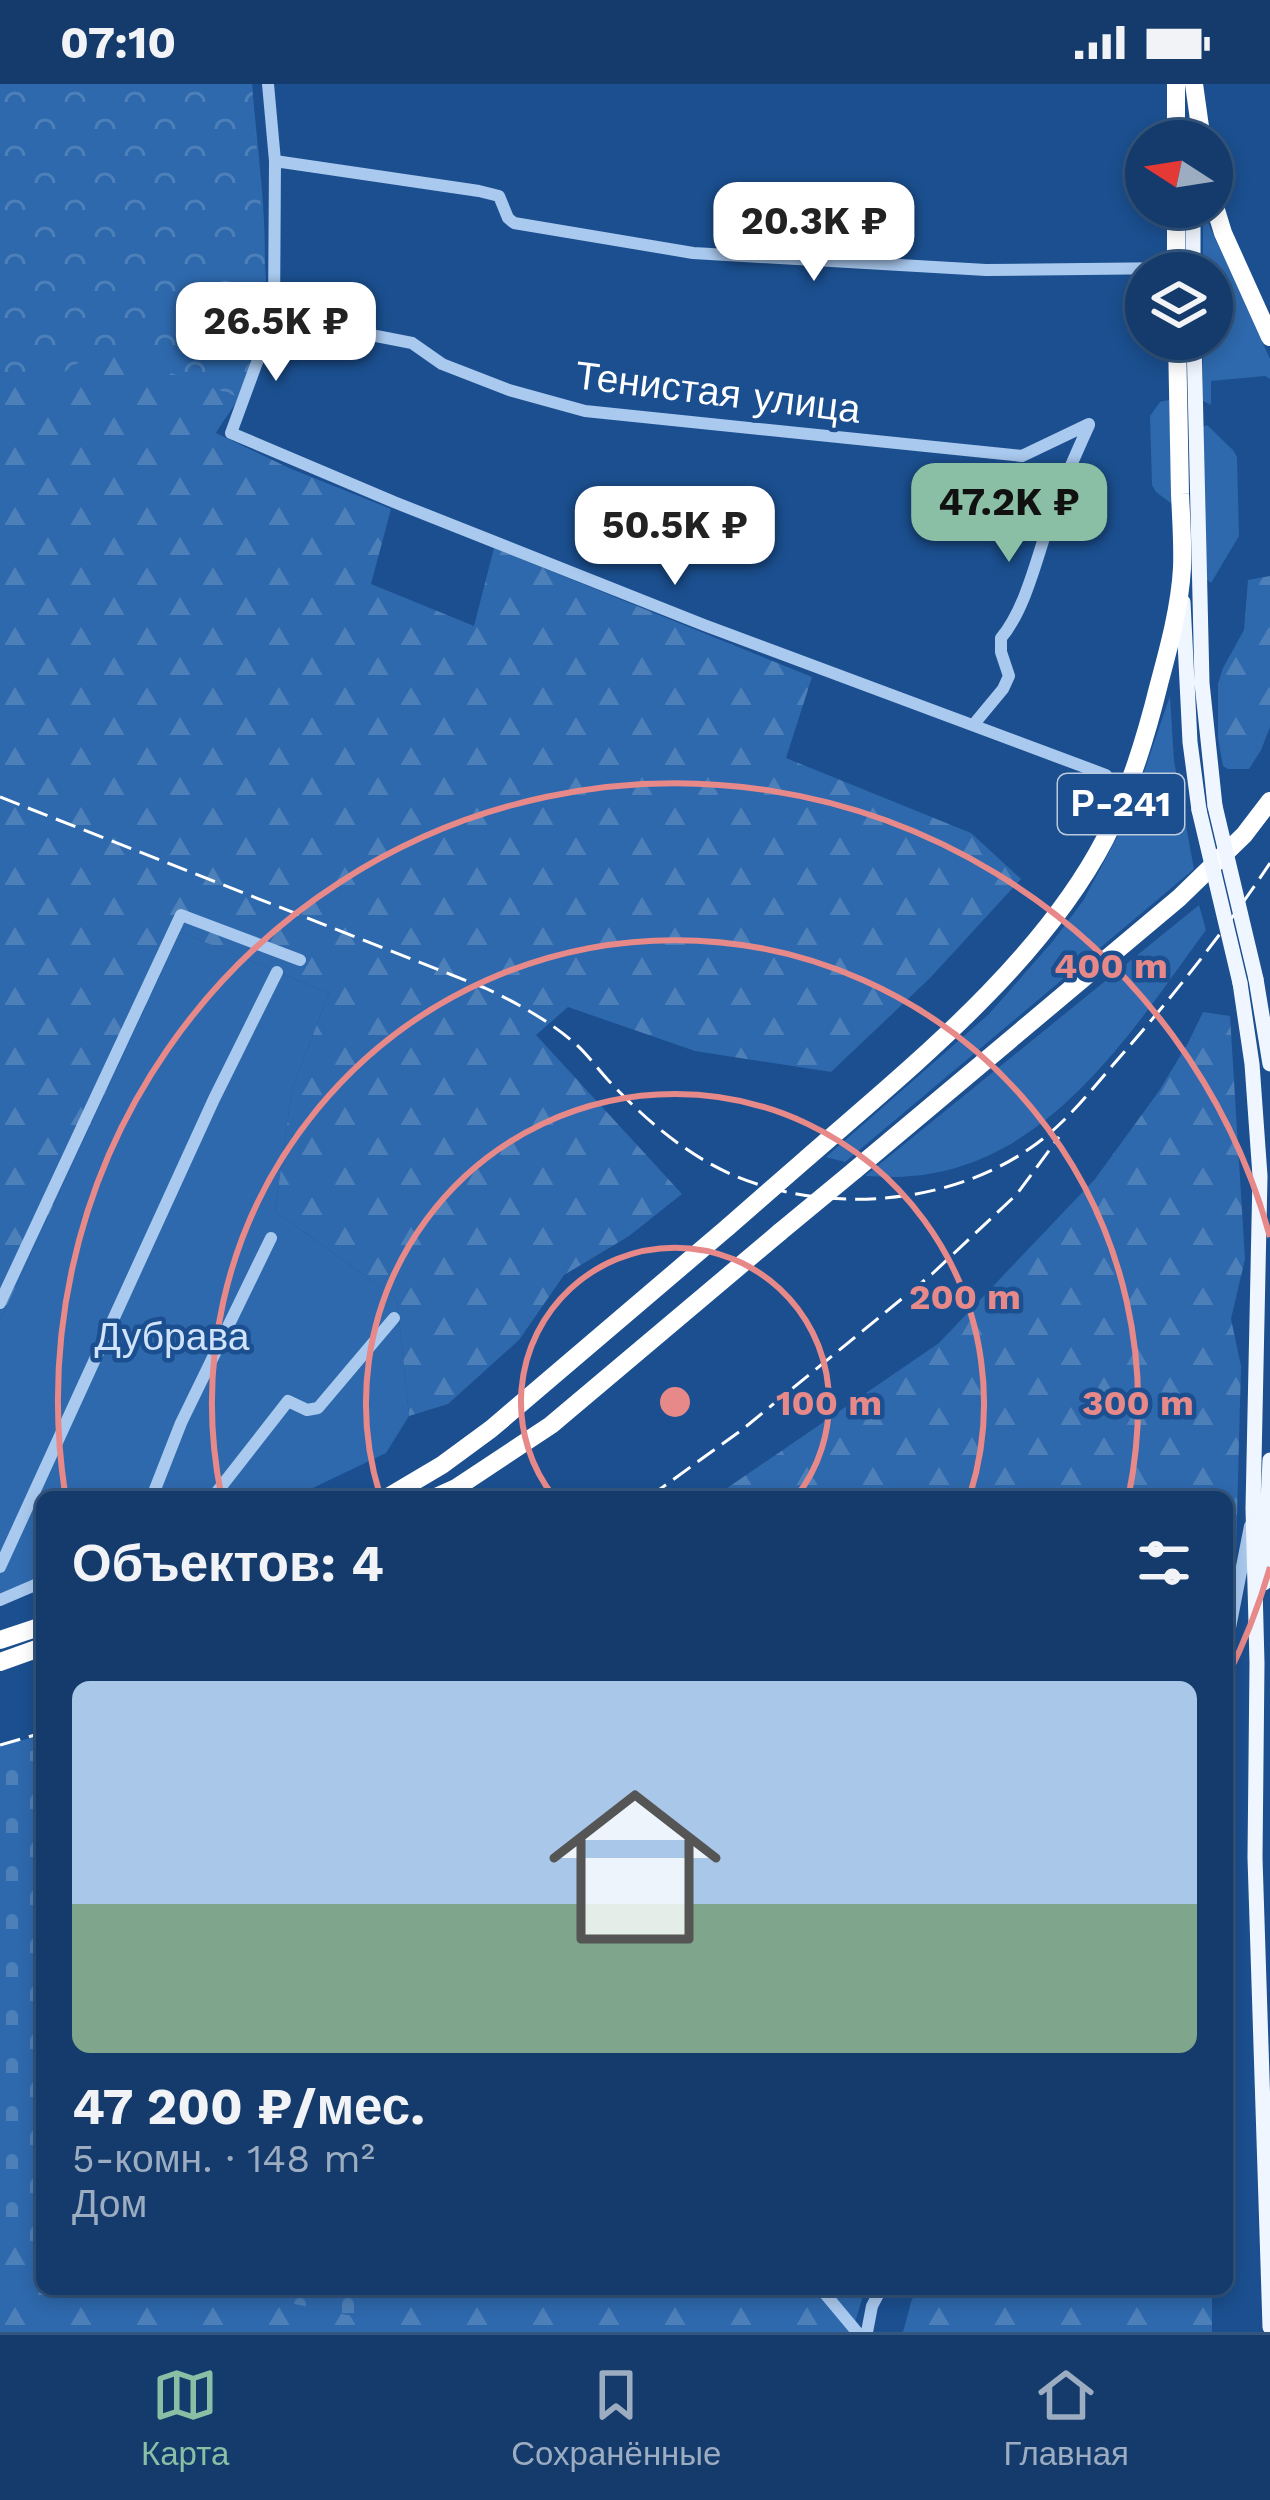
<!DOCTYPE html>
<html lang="ru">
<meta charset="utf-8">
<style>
body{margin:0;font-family:"Work Sans",sans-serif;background:#1d4271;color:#f1f3f6;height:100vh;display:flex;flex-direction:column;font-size:45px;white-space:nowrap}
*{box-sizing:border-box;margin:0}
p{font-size:39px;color:#9dadc1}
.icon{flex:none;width:66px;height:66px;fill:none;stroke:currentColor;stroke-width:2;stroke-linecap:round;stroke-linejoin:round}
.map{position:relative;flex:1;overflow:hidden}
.side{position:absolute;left:36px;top:1407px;width:1197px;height:804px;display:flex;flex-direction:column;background:#143b6b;border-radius:18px;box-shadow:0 6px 18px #0003,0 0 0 3px #33557e}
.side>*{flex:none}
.needle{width:78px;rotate:282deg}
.controls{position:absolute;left:1125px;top:36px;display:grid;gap:24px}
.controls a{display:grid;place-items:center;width:108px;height:108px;border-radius:50%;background:#143b6b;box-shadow:0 6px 18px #0003,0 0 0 3px #33557e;font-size:60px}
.price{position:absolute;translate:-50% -102px;padding:0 27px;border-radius:24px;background:#fff;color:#222;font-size:39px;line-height:78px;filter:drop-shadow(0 3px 6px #0008)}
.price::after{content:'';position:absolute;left:50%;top:72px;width:36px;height:27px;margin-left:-18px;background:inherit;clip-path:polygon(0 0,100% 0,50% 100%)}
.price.current{background:#8abfa5;color:#111}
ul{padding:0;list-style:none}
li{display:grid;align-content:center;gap:24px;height:636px;padding:0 36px}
li span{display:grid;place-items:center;height:372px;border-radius:18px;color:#555}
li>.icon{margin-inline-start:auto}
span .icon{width:216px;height:216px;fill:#fffc;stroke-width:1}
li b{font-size:51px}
h2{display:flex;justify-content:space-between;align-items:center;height:144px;padding:0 36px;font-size:51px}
.status{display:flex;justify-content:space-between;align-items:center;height:84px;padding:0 60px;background:#143b6b;direction:ltr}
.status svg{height:33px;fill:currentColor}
.tabs{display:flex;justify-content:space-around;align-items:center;height:168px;border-top:3px solid #33557e;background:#143b6b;font-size:33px;color:#9dadc1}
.tabs a{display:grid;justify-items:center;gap:6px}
.tabs .current{color:#8abfa5}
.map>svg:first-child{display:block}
</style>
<div class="status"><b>07:10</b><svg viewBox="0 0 49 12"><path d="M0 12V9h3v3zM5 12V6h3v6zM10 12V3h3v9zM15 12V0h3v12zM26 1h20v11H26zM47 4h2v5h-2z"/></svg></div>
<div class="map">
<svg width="1270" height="2248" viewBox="0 0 1270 2248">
<defs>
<pattern id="forest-firs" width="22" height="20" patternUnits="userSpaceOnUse" patternTransform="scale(3)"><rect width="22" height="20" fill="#2e69ad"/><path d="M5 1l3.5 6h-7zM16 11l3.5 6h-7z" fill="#4d80b9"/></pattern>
<pattern id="cemetery-stones" width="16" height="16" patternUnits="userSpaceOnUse" patternTransform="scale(3)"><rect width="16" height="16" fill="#2e69ad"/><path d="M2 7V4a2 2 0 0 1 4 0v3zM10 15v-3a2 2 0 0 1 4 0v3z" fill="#4d80b9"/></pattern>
<pattern id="park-crowns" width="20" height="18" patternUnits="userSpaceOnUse" patternTransform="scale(3)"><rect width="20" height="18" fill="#2e69ad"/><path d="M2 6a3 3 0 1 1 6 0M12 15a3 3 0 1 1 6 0" fill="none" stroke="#4d80b9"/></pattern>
</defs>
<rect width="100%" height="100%" fill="#1b4f8f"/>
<path fill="#2e69ad" d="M1203,132H1205L1270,275V295L1265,292L1211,297V321L1203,317V255H1212V189H1203Z
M1169,316L1172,420L1156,408L1152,401L1150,332L1160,318Z
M1207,341L1233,366L1237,373L1239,452L1211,499L1205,494L1203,343Z
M1170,612L1174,677L1194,785L845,1078L826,1073L989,930L1053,857L1083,817L1130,729Z
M1199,821L1206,846C1132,947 1049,1081 911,1092C896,1094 880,1092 865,1092Z
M180,848L329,909L292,1005L275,1127L397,1215L409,1332L386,1369L294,1413H42V1506L0,1517V1237Z"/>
<path fill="url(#forest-firs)" d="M0,0H252C260,102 282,213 240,310C234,324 223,336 216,349L289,384L391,425L371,500L474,542L494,464L812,593L786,674L971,749L1021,795L930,894L831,988L695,967L568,923L536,951L682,1110L629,1152L564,1191L519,1256L448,1320L409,1332L397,1215L275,1127L292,1005L329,909L180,848L0,1237Z
M1270,492V643L1261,666L1249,685H1228L1223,682L1218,654V600L1223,584L1244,546L1248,496Z
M1203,928L1230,932L1245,1175L1231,1235L1241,1282L1236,1470L1227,1513V1413H714L939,1259L1095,1095L1159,1007L1188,959Z
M42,1651V2205H865L852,2248H0V1662Z
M927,2205H1212V2248H903L912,2215Z"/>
<path fill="url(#cemetery-stones)" d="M42,1664V2167L0,2158V1676Z
M223,2205H404L352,2232Z"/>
<path fill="url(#park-crowns)" d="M0,0H252L266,196L257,258L239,313L100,264L36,307L0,294Z"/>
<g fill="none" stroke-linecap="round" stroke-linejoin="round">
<path stroke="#a9c9ee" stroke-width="12" d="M268,0L275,77L274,232L231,349L394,418L704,541L1106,691
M275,77L479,107L499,112L508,134L514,139L693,169L986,186L1176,184
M274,232L412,259L442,280L509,306L585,327L1022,372L1089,340
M974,640L1003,605L1009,592L1001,568V554C1027,523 1038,468 1052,430C1062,400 1076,370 1089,341
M0,1219L181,831L300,876
M152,1413L181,1339L271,1154
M213,1413L288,1317L307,1326L318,1324L394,1234
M0,1483L214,1015L277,888
M0,1516L42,1498
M1227,1559L1250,1442
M821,2205L857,2248
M867,2248L872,2222L881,2205"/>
<path stroke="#f0f6ff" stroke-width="15" d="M1193,123V189
M1194,255L1202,599L1215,722
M1183,518L1190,658L1199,726
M1256,895L1270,980
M1240,899L1252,980L1260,1092L1253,1425L1257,1579L1255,1774L1270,2243
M1264,1499L1270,1376"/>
<path stroke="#fff" stroke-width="18" d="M1194,0L1202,57
M1176,57V0
M1212,113L1223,149L1270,253
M1176,189V123
M807,1074C911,983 1040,880 1105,755C1130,706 1146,653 1159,600C1169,563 1180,522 1182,484C1183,459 1181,434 1180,410C1179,359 1178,307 1177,255
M855,1086L1179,814L1244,751L1270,717
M388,1413L442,1381L491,1345L728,1143
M436,1413L456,1404L551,1341L780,1148
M0,1556L42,1542
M0,1578L42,1563"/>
<path stroke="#fff" stroke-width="3" stroke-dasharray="21 9" stroke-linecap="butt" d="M0,713L485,904C515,918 546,935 571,956C585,967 596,983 608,996C638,1028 669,1056 707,1078C801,1132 939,1127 1029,1065C1065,1041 1091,1006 1119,974C1173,912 1225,847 1270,779
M649,1413L743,1345L932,1190L1017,1110L1059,1053
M0,1661L42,1649"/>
<path stroke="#f0f6ff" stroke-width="15" d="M1215,722L1256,895
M1199,726L1240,899"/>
<path stroke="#fff" stroke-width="18" d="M728,1143L807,1074
M780,1148L855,1086"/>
</g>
<g fill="none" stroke="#e88989" stroke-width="6">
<path d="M554 1413A154 154 0 1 1 796 1413"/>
<path d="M380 1411A309 309 0 1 1 970 1411"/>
<path d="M221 1410A463 463 0 1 1 1129 1410"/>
<path d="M1270 1483A617 617 0 0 1 1227 1593M65 1409A617 617 0 0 1 1270 1153"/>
</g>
<g text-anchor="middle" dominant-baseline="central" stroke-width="9" stroke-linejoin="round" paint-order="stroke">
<rect fill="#1b4f8f" stroke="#bbcadd" stroke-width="3" x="1058" y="690" width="126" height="60" rx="9"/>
<g font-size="36" font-weight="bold" fill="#fff">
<text x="1121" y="720">Р-241</text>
</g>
<g font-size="39" fill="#fff" stroke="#1b4f8f">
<text transform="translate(718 308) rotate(7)">Тенистая улица</text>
</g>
<g font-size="39" fill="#cfe3fa" stroke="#1b4f8f">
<text x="172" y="1252">Дубрава</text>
</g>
</g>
<circle cx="675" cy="1318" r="18" fill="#e88989" stroke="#1b4f8f" stroke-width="6"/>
<g font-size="36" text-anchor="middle" font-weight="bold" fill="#e88989" stroke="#1b4f8f" stroke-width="9" stroke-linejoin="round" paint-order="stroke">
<text x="1111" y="894">400 m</text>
<text x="965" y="1225">200 m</text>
<text x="829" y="1331">100 m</text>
<text x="1138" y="1331">300 m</text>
</g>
</svg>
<div class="controls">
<a><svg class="needle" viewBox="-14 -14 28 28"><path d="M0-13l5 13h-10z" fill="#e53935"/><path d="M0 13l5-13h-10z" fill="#9dadc1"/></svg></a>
<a><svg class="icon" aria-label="layers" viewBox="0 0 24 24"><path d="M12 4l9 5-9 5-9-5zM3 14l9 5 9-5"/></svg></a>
</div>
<b class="price" style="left:814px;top:200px">20.3K ₽</b>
<b class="price" style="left:276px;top:300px">26.5K ₽</b>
<b class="price current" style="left:1009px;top:481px">47.2K ₽</b>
<b class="price" style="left:675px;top:504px">50.5K ₽</b>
<section class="side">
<h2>Объектов: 4<svg class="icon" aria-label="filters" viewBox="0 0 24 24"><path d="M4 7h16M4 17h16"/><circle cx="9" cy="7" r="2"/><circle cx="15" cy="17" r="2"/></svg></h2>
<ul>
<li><span style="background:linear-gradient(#a9c7e8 60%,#7fa58c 0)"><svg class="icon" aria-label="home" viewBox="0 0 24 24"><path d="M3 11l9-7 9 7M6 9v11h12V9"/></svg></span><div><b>47 200 ₽/мес.</b><p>5-комн. · 148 m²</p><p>Дом</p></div></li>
</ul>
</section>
</div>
<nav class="tabs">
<a class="current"><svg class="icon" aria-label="map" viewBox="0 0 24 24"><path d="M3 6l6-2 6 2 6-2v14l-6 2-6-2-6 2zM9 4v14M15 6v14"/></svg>Карта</a>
<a><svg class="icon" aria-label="saved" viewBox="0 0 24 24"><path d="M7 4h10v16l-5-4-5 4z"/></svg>Сохранённые</a>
<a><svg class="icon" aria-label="home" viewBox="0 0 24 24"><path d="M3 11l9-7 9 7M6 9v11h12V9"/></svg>Главная</a>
</nav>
